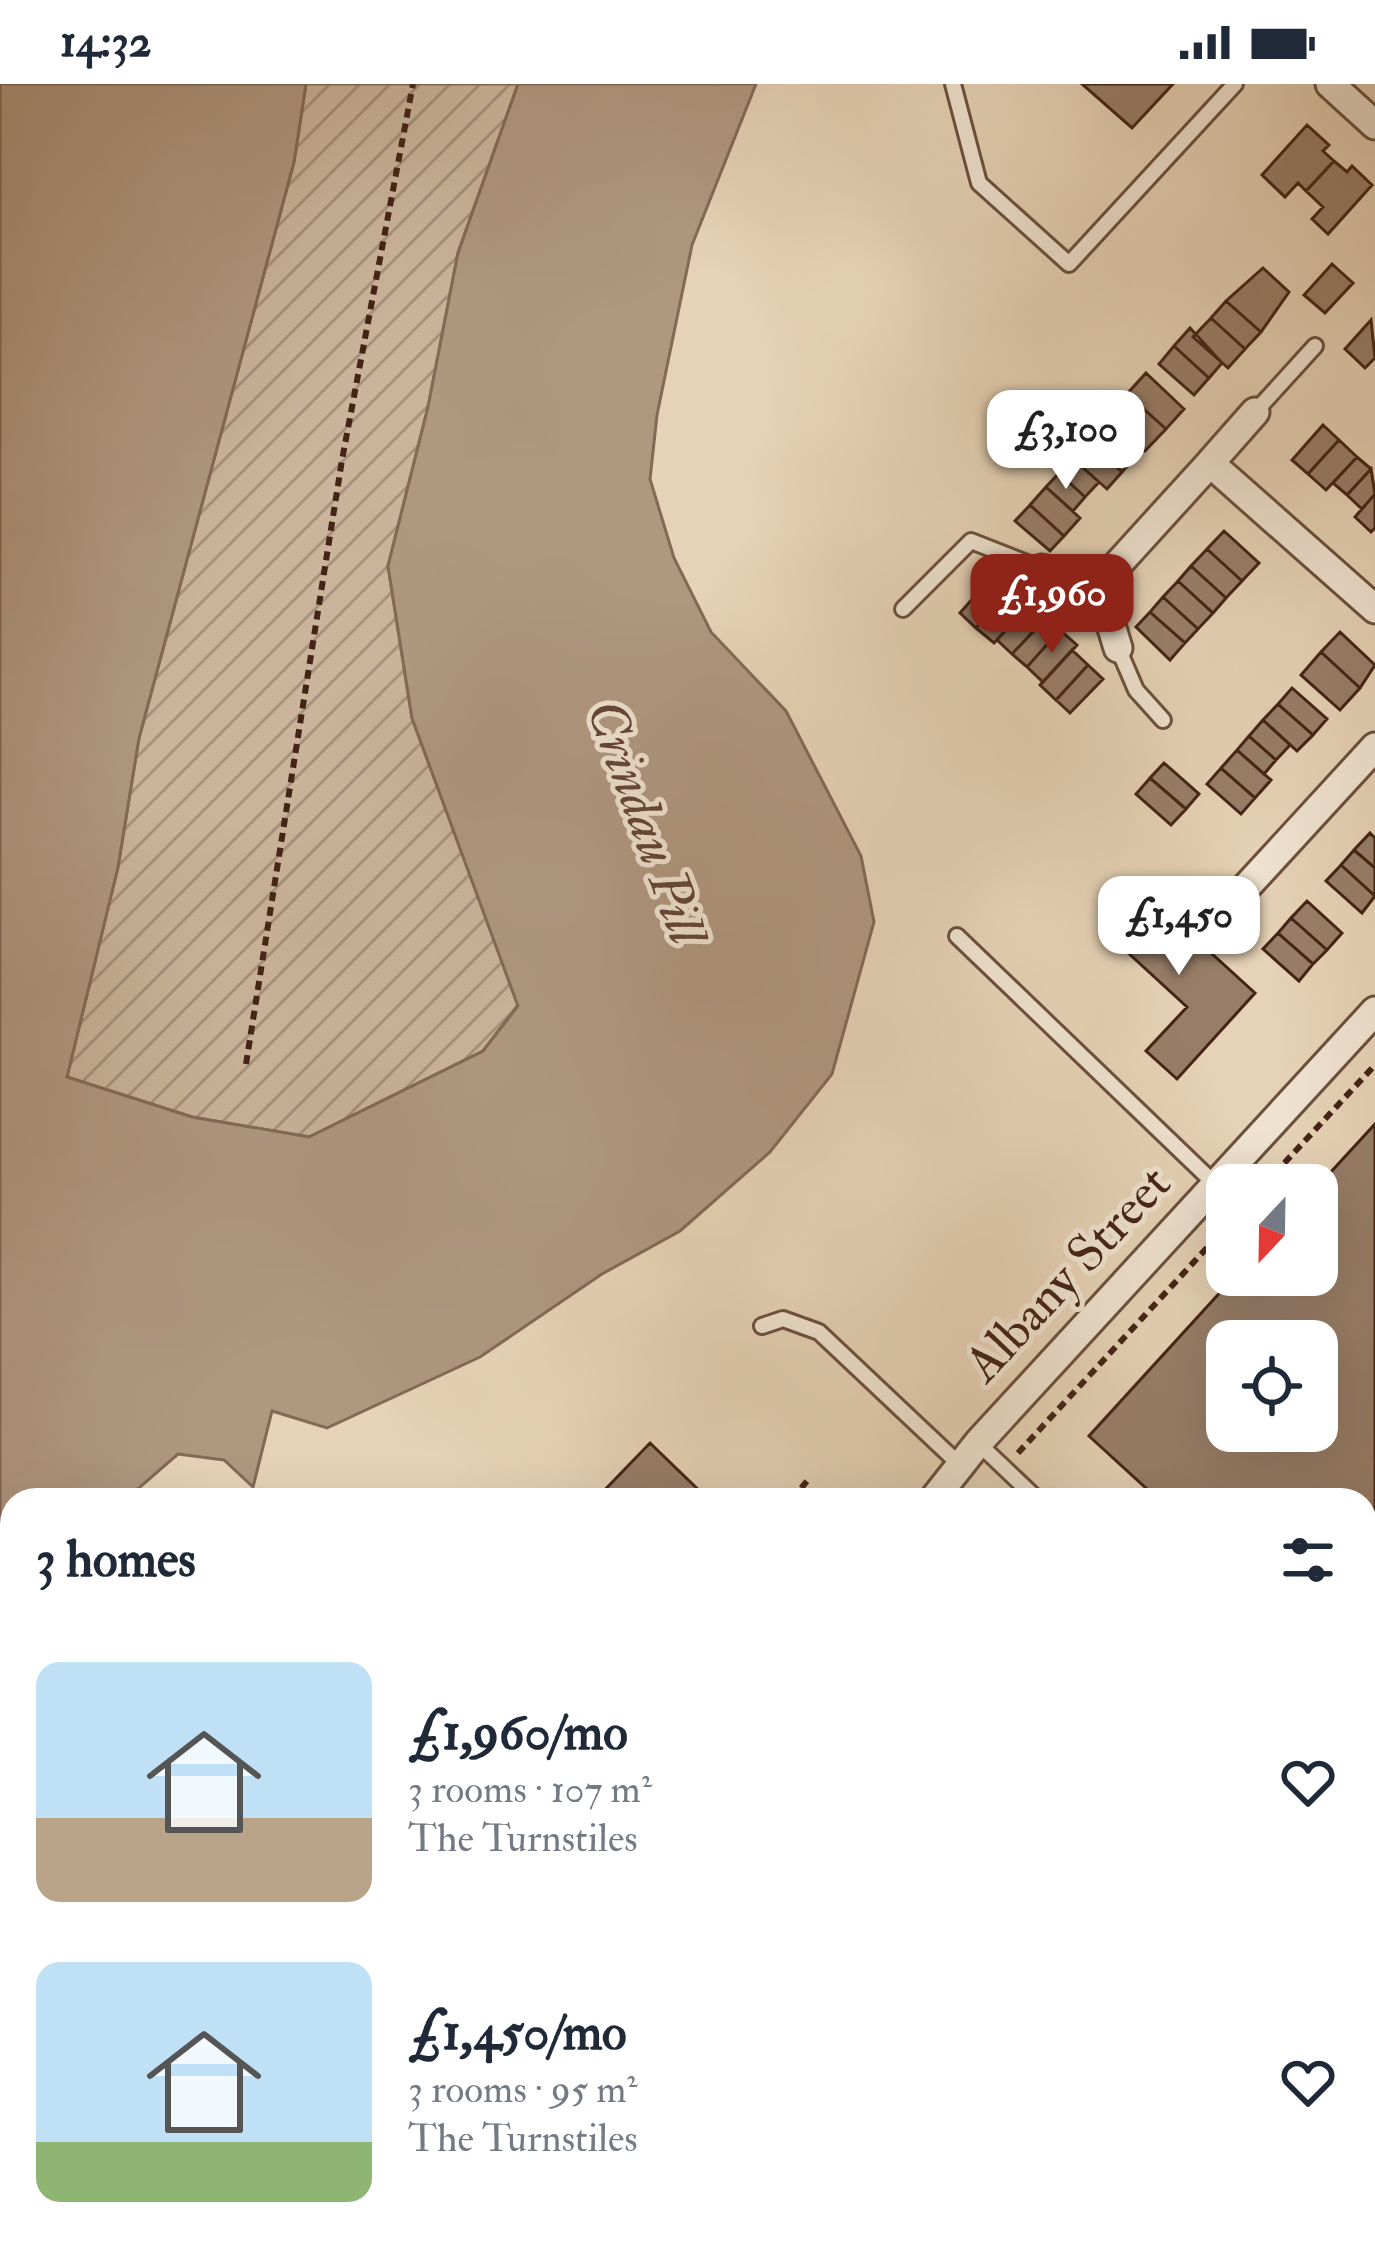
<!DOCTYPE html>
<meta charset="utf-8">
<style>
body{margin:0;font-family:"IM FELL Double Pica",serif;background:#f2f2f3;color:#1f2937;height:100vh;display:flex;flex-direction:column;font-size:45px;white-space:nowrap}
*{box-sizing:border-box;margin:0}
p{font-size:39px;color:#747a83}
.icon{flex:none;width:66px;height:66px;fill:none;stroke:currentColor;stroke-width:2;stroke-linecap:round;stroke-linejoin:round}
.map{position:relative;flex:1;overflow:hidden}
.panel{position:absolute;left:0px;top:1404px;width:1377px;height:771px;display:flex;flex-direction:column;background:#fff;border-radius:36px 36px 0 0;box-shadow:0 12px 48px #0002}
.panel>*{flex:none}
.needle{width:78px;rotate:202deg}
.buttons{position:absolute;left:1206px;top:1080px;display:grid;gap:24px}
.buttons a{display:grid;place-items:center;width:132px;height:132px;border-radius:24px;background:#fff;box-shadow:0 12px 48px #0002;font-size:60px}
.price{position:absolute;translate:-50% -102px;padding:0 27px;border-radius:24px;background:#fff;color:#222;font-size:39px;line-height:78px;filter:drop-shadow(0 3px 6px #0008)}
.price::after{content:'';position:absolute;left:50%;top:72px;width:36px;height:27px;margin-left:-18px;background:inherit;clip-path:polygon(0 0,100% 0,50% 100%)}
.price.active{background:#8f2418;color:#fff}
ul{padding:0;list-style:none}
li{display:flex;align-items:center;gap:36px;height:300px;padding:0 36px}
li span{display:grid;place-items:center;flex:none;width:336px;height:240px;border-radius:24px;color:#555}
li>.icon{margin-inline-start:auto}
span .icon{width:144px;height:144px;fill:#fffc;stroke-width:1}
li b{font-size:51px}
h2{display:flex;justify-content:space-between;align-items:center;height:144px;padding:0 36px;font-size:51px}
.status{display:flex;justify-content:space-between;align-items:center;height:84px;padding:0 60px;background:#fff;direction:ltr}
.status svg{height:33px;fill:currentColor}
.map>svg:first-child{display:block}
</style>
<div class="status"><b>14:32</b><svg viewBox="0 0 49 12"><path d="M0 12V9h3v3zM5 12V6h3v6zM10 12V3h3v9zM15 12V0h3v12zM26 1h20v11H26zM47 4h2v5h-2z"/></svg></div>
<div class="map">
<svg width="1375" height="2174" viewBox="0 0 1375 2174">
<defs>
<pattern id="forest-firs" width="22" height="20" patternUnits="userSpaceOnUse" patternTransform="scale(3)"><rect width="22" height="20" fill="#cab49b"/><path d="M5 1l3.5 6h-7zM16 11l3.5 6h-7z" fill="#a6927d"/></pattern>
<pattern id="garden-furrows" width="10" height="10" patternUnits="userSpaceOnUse" patternTransform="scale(3)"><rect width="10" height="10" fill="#cab49b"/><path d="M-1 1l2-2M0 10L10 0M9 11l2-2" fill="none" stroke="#a6927d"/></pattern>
</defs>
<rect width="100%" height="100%" fill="#e6d2b6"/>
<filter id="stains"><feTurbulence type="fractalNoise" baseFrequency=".00167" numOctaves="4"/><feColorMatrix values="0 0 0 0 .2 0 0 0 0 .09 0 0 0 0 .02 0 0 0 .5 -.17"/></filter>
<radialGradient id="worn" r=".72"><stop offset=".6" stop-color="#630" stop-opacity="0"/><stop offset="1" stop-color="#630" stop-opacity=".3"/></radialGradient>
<path fill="url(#forest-firs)" stroke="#876c58" stroke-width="3" d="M1375,2086V2174H1055L1044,2163H1365V2091Z"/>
<path fill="url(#garden-furrows)" stroke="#876c58" stroke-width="3" d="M306,0H518L458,169L428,323L388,482L412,634L518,921L483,967L309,1053L192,1033L67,993L118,783L139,654L294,78Z"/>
<path fill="#af9780" stroke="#846956" stroke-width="3" d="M0,0H306L294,78L139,654L118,783L67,993L192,1033L309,1053L483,967L518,922L412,634L388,482L428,323L458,169L518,0H756L692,161L657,331L650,395L674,474L711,548L786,627L861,772L874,838L832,990L770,1068L680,1147L602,1190L480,1273L327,1344L272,1327L253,1403L224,1376L178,1370L125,1416H12V1571L0,1586Z"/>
<path fill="#987e69" stroke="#442416" stroke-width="3" fill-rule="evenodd" d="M1082,0H1173L1132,44Z
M1307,41L1329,61L1323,67L1334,77L1306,107L1298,99L1285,113L1262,91Z
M1334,77L1347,88L1352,82L1372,101L1328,150L1312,135L1323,123L1306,107Z
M1332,180L1353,199L1325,229L1304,211Z
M1263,184L1289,208L1261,248L1226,217Z
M1226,217L1261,248L1245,265L1211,234Z
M1211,234L1245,265L1228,284L1193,253Z
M1371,236L1375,274L1365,284L1345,265Z
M1190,244L1222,279L1209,294L1174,262Z
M1174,262L1209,294L1194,311L1159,280Z
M1146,289L1184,325L1166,345L1127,310Z
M1127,310L1166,345L1145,367L1107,332Z
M1323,341L1339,356L1308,390L1292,376Z
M1102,342L1136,373L1122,388L1088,357Z
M1339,356L1357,373L1326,406L1308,390Z
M1088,357L1122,388L1107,405L1072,374Z
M1357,373L1371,385L1347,411L1333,399Z
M1072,374L1099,398L1085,413L1059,389Z
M1371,385L1375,410L1362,425L1347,411Z
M1059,389L1085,413L1073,427L1046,403Z
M1046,403L1080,434L1064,452L1030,421Z
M1375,410V444L1371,448L1355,433Z
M1030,421L1064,452L1050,467L1015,437Z
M1224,447L1259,479L1242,497L1207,465Z
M1207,465L1242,497L1226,514L1191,482Z
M1191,482L1226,514L1213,529L1178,497Z
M990,495L1006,509L976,544L960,529Z
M1178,497L1213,529L1198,545L1163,513Z
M1006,509L1024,526L994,559L976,544Z
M1163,513L1198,545L1185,559L1150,528Z
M1031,519L1047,533L1012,570L997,556Z
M1150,528L1185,559L1170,576L1136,543Z
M1047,533L1060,546L1027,583L1012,570Z
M1060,546L1077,561L1043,598L1027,583Z
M1340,548L1375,581L1360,604L1321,568Z
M1072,566L1088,581L1056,616L1040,601Z
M1321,568L1360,604L1340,626L1301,591Z
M1088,581L1103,595L1070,629L1056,616Z
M1292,604L1327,635L1313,651L1278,620Z
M1278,620L1313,651L1297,667L1263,636Z
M1263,636L1290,661L1276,676L1249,652Z
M1249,652L1276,676L1264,690L1237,666Z
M1237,666L1271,696L1255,714L1221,684Z
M1164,679L1199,710L1186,725L1150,694Z
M1221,684L1255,714L1241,730L1207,700Z
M1150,694L1186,725L1171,741L1136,710Z
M1370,749L1375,754V784L1354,766Z
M1354,766L1375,784V812L1341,781Z
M1341,781L1375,812L1362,829L1326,797Z
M1130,795L1255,909L1177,995L1146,967L1187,923L1113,855L1130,836L1110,818Z
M1307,817L1342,849L1327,866L1291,834Z
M1291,834L1327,866L1313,880L1278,849Z
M1278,849L1313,880L1299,897L1263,865Z
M1375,1040V1614L1365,1605V1416H1159L1089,1352L1236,1191H1317V1103ZM1227,1257H1317V1347H1227Z
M650,1359L709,1416H595Z
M0,1974L12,1981L0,2017Z
M506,2163H548L559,2174H495Z
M909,2163L898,2174H884L875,2164Z
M909,2163H942L931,2174H898Z
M942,2163H975L981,2169L976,2174H931Z"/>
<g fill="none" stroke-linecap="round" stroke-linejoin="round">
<defs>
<path id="service" d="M953,0L979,99L1069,180L1235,0
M1255,328L1315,262
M903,525L971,457L1042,485
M1118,564L1136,606L1163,636
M957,852L1216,1101
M762,1242L783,1235L819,1248L960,1381
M978,1359L1038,1416
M1365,1899L1375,1908
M1365,1950L1375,1961
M1365,2021L1375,2009
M641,2163L652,2174
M162,2174L166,2163
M284,2174L293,2163"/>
<path id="minor" d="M1330,0L1375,41
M1210,379L1255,328
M1042,485L1099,501L1118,564
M1099,501L1210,379L1375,525
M1228,823L1375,663
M933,1416L978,1359L1375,927
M1365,1737L1375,1745
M1365,1812L1375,1824
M708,2163L720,2174
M57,2174L62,2163"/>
</defs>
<use href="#service" stroke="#6c503e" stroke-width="20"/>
<use href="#minor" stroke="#6c503e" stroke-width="33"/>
<path stroke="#442416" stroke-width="6" stroke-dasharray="9 6" stroke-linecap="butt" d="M246,980L342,376L413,0
M1264,1101L1375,981
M1018,1369L1227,1142
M792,1416L807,1397
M1365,1649L1375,1657
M380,2174L391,2163"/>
<use href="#service" stroke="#efe2d0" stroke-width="14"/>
<use href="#minor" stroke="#efe2d0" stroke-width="27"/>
</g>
<g text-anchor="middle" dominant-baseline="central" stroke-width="10" stroke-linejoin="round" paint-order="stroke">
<g font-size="51" fill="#442416" stroke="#efe2d0">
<text transform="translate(1068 1190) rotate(-47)">Albany Street</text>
</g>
<g font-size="54" font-style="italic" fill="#644636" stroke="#efe2d0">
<text transform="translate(646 738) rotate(70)">Crindau Pill</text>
</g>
</g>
<rect width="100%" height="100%" filter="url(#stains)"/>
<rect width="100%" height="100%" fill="url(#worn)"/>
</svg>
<div class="buttons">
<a><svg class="needle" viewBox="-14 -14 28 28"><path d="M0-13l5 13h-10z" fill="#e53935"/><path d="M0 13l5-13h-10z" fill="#747a83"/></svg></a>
<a><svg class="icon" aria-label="locate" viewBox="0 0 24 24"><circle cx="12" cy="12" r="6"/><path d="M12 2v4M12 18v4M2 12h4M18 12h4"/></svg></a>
</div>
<b class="price" style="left:1066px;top:408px">£3,100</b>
<b class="price active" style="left:1052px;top:572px">£1,960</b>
<b class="price" style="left:1179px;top:894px">£1,450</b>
<section class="panel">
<h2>3 homes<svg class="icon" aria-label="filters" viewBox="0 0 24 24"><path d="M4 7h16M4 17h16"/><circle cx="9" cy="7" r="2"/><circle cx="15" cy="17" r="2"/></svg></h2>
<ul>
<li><span style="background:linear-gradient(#bfe0f5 65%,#b9a48a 0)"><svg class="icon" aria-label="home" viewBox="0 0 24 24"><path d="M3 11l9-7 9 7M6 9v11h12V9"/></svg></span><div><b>£1,960/mo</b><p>3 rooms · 107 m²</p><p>The Turnstiles</p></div><svg class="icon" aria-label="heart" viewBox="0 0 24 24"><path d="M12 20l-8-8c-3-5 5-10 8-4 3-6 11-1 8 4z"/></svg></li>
<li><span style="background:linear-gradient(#bfe0f5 75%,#8fb573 0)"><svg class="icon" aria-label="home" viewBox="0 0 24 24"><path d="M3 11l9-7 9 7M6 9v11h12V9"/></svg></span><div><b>£1,450/mo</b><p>3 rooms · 95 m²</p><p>The Turnstiles</p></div><svg class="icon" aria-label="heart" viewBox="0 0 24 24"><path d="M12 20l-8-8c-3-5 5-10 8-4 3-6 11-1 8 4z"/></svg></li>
</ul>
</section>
</div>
